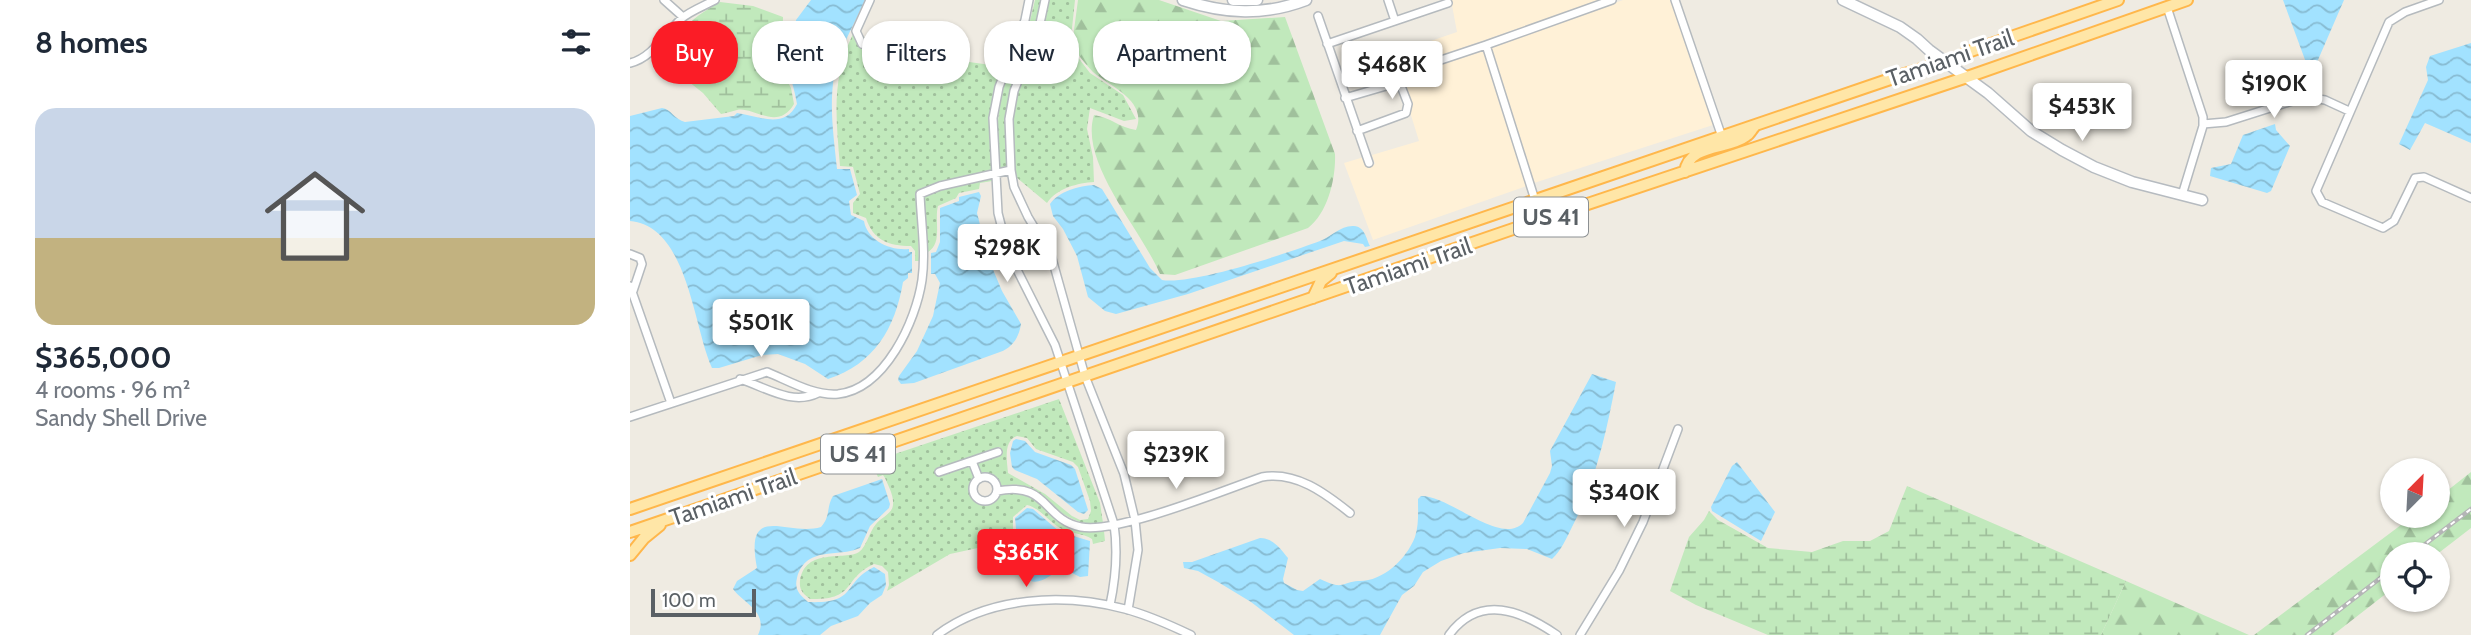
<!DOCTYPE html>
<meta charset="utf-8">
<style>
body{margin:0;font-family:Cabin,sans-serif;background:#f6f6f7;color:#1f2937;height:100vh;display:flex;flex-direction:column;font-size:26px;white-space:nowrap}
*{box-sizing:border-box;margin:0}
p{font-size:23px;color:#747a83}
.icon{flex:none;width:38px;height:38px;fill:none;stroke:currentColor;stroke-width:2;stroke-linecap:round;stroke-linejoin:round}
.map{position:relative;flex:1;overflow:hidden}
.details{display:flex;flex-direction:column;background:#fff;width:630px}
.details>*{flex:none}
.top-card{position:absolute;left:21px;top:21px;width:665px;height:63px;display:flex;gap:14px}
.needle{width:46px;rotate:24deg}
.buttons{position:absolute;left:1750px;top:458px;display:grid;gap:14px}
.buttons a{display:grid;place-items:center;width:70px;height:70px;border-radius:50%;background:#fff;box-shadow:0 2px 5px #0004;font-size:35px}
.scale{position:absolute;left:21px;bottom:18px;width:105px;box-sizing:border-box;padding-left:7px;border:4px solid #5a6065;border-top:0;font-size:19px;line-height:24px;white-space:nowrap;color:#5a6065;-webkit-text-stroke:5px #fff;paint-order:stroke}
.price{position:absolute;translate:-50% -60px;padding:0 16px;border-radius:7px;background:#fff;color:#222;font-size:23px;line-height:46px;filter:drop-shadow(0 2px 4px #0008)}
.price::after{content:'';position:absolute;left:50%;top:42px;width:21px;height:16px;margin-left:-10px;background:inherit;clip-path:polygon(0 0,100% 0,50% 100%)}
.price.current{background:#fb1c26;color:#fff}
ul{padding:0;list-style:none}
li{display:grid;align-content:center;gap:14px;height:371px;padding:0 35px}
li+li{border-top:2px solid #e0e1e3}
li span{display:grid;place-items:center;height:217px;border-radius:21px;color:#555}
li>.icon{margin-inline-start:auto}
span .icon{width:126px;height:126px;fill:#fffc;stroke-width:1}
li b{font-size:30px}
h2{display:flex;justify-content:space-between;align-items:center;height:84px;padding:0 35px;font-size:30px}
.tag{padding:0 24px;border-radius:28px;background:#fff;box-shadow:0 2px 5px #0004;font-size:24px;line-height:63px}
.tag.current{background:#fb1c26;color:#fff}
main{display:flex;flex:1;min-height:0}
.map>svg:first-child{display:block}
</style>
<main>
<section class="details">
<h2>8 homes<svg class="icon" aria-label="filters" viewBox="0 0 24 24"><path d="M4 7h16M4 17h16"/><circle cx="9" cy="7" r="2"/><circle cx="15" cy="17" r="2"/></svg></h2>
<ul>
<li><span style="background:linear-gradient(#c9d6e8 60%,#c2b280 0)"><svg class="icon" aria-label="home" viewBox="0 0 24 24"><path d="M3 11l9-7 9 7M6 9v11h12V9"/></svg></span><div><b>$365,000</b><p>4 rooms · 96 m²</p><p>Sandy Shell Drive</p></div></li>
</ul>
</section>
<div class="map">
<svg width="1841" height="635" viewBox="0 0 1841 635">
<defs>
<pattern id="forest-firs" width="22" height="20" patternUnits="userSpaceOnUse" patternTransform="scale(1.75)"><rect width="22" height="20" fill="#c1e9bc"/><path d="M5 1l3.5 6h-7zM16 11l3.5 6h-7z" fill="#a0c09c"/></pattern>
<pattern id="wetland-marsh" width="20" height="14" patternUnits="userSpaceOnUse" patternTransform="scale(1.75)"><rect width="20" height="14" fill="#c1e9bc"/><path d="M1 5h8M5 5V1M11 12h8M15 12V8" fill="none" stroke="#a0c09c"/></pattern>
<pattern id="park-dots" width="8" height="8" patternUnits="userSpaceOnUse" patternTransform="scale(1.75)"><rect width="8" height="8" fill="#c1e9bc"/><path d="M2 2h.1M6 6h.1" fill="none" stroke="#a0c09c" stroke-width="1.8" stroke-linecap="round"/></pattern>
<pattern id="water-waves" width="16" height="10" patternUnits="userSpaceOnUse" patternTransform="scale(1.75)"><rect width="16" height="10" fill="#a2e2ff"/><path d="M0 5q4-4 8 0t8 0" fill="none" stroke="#87bbd2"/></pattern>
</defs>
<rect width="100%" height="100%" fill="#efebe2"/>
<path fill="#fff1d7" d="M821,0H970L786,64L788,71L853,50L897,186L743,240L714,163L734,157L738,167L745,164L742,155L789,141L780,112L781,102L774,84L769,81L760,55L827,32Z
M993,0H1041L1083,125L904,183L860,47Z"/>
<path fill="url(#forest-firs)" d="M448,0H529L591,21L655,17L705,154C706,178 698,213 678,228L545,275L530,274C511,229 449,163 464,115C480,117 490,128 506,130C518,101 481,87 463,72C455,64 448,55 442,45Z
M1841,472V528L1806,555H1762V589L1703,635H1624L1783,516H1808V498Z
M1496,581L1619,635H1471Z"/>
<path fill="url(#wetland-marsh)" d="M90,2L123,6L153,17L152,55L147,61L161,88L164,104C148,132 123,106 107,110C102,111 98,113 91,114L73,93L49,74C48,30 52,24 90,2Z
M1277,486L1496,581L1471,635H1138L1066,605L1040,591L1059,537L1074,520L1079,511L1088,520L1138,548L1182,552L1213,541H1240L1259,531Z"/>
<path fill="url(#park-dots)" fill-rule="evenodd" d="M405,0H411C408,25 396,45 388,68C375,104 376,130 377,167L368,169C367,130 366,105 380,67L385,65L398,29Z
M419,0H445L440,47L460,73L493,95L506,119L494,121L460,108L457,129L463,157L464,182C448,183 427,188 417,203L386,177C379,141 382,102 395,68C404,45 416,24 419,0Z
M223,34L296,56L368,66L374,63C359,104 360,127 361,170L309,182L288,190L286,195L289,261H285V251L281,246C258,246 243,240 236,218L223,213V203L230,194L223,167L210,166C206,117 201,79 223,34Z
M362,178V181L350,183L349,189L329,193L326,198L308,206C304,221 313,243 298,252L297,260L294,196L310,190Z
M429,399L470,503L473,523C463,524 454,524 445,520C412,507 413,478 370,486L365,477L351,474L347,463L372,455L370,447L305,469L306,476L340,466L344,478C337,487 339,495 347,503C357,507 365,504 370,494C407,487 412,515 441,528C452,532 463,532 474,531L475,541L463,544L462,539C453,533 440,534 430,528C418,521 410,508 397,505L383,517V535L388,545L371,543L320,554L257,591L259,585L258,572L252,566L244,564C211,579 228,600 180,599C173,594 169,590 170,581C175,547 215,561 229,552C237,546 239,532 246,524C251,517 263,514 263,504C264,496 258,485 255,478L253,475L248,477L241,462ZM387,436L397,438L406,449L443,462L448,467L460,501L461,511L458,519L450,520L442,516L415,494L378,473C377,460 373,441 387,436Z"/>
<path fill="url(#water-waves)" d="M181,0H235C224,25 209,49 204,76C199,107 204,139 207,169H220L227,195L219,201L221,215L234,221C237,240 260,251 279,249V252H282V273H278V278L273,282C265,329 244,364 198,379L175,364L148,354L132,355L89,368H82C63,326 58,226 0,221V116L32,108C41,109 45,120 55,122L104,116L107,113C129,116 154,130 167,104C164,89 161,72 150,60L152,58L157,59L161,54L166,20Z
M1653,0H1714L1681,76Z
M1841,43V143L1795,123L1780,150L1769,144L1798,80L1796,67L1800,56Z
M1645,124L1646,130L1660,146L1641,191L1637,193L1580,176L1581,168L1601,164L1613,135Z
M464,185L472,189L520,268L532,280C562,285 658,253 690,241C701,237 711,225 724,226C735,227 736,238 740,246L735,247L733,244L714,241L558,294L486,314L475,311L458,297L447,256L433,229L423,216L420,204C429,191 449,186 464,185Z
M349,192L351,196L347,213L359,260L372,291L391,324C389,337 383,347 370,352L284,383L271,384L268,380L269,376L287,351L303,316L310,283L305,274H301V253L306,252L310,242V208L329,201V197Z
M962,374L986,382C976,433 966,481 942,527C936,539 931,551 922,559L897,549L870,548L834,553L811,561L793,572L784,586L772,595L750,635H664L621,602L588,582L568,571L554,568L553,562H562L630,538C643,538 651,549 658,558L653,579L654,583L667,590L673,591L690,579C695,581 701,584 706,585C714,586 720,581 728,581C752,582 776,560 785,537C789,525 788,511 788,499L791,496C819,495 870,546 893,523L920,473L922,466L920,451Z
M386,439L395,441L405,452L441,465L445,469L458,510L454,514L448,512L407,479L385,470L382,467L380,453L383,441Z
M1107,462L1145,512L1131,541L1082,511L1081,507L1102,466Z
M252,479L260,504L259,508L240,526L230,548C208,558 176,545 167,578C164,590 170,595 178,602C229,604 211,583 244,567L255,574L256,585L252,595L240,603L228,616L201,626L190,635H128C139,612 114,604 103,589L107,581L127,568C114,501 157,537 191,527C201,516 196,507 203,496Z
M397,508L403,509L430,532L460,541L458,576L450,577L432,568C420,575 407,589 394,577V549L387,539L385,518Z"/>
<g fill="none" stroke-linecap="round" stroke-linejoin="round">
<defs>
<path id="street" d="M34,0L53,17
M399,0L395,20L369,87L363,118L368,213L378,252L425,345L484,524C488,552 486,577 480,605
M415,0L409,28L384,91L379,119L381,170L384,187L398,217L421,255L455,376L494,474L505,520L508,550L498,610
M758,0L765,21
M1045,0L1092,137
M1809,0L1775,12L1759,22L1686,191L1692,202L1753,228L1764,221L1785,178L1794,177L1841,198
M1537,7L1573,117V126L1552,195
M688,16L739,163
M232,44L226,31L240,0
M697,44L818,3
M0,63C22,58 35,34 51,19C60,11 74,6 85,0
M790,67L856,45
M715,98L763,84L771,86L778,104L776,113L727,131
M1573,124L1596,122L1675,97L1695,100L1719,111
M905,200L856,45L982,0
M0,254L10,258L12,264L3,291
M0,286L41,403
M110,379C135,387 162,406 188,393
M0,417L137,372C159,381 184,396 208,394C255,389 286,321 292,280C296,252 291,222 290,194L310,186L381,170
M342,461L349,479
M309,472L368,452
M343 489a12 12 0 1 1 24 0a12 12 0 1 1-24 0Z
M367,491C419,481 412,519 451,527C487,534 594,490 632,477C666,471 695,493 720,513
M307,635C359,596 434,593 495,609C518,615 540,625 561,635
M819,635C850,593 892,611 927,635
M950,635L989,571L1013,522L1048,429"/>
<path id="secondary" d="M553,0C595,14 634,16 676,0
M603,0H627
M1213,0L1270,27L1287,39L1299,50L1358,93L1401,131L1432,150L1464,167L1502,182L1572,200"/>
<path id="primary" d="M1055,172C1059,143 1098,150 1116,136C1120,134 1121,130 1124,127
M891,224C901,216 907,213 905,200
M683,298L691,281L701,273
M0,509L1275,74L1322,60L1338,52L1488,0
M0,532L883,229L1343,75L1557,0
M0,555L14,538L30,525"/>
</defs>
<use href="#street" stroke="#b5babe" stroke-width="10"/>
<use href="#secondary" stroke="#b6bbc0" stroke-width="13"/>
<use href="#primary" stroke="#ffb74b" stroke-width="14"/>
<use href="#street" stroke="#fff" stroke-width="7"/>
<use href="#secondary" stroke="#fff" stroke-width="10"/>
<use href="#primary" stroke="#ffe6a7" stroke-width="10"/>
<defs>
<path id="rail" d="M1781,555L1841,509
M1677,635L1762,569"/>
</defs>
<use href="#rail" stroke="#b4b5b6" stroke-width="4.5"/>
<use href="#rail" stroke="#fff" stroke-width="2" stroke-dasharray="5" stroke-linecap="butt"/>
</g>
<g text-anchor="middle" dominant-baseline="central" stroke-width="6" stroke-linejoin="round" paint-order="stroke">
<g fill="#fff" stroke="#8c9093" stroke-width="2">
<rect x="884" y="197.5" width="74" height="39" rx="5"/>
<rect x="191" y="434.5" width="74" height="39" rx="5"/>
</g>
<g font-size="23" font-weight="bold" fill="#5a6065">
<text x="921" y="217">US 41</text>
<text x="228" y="454">US 41</text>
</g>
<g font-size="24" fill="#5a6065" stroke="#fff">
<text transform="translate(1320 58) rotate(-19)">Tamiami Trail</text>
<text transform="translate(778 266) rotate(-19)">Tamiami Trail</text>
<text transform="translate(103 497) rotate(-19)">Tamiami Trail</text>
</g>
</g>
</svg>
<div class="buttons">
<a><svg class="needle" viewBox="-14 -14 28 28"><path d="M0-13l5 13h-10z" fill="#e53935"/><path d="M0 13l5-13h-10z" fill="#747a83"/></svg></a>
<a><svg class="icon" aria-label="locate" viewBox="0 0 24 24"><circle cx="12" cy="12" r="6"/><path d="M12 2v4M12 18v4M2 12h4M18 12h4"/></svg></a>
</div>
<div class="scale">100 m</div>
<b class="price" style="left:762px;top:101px">$468K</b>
<b class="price" style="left:1644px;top:120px">$190K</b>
<b class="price" style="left:1452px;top:143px">$453K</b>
<b class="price" style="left:377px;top:284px">$298K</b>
<b class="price" style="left:131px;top:359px">$501K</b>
<b class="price" style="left:546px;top:491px">$239K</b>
<b class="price" style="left:994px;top:529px">$340K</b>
<b class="price current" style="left:396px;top:589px">$365K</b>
<div class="top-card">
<a class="tag current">Buy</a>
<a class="tag">Rent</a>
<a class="tag">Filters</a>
<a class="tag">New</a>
<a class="tag">Apartment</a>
</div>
</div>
</main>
